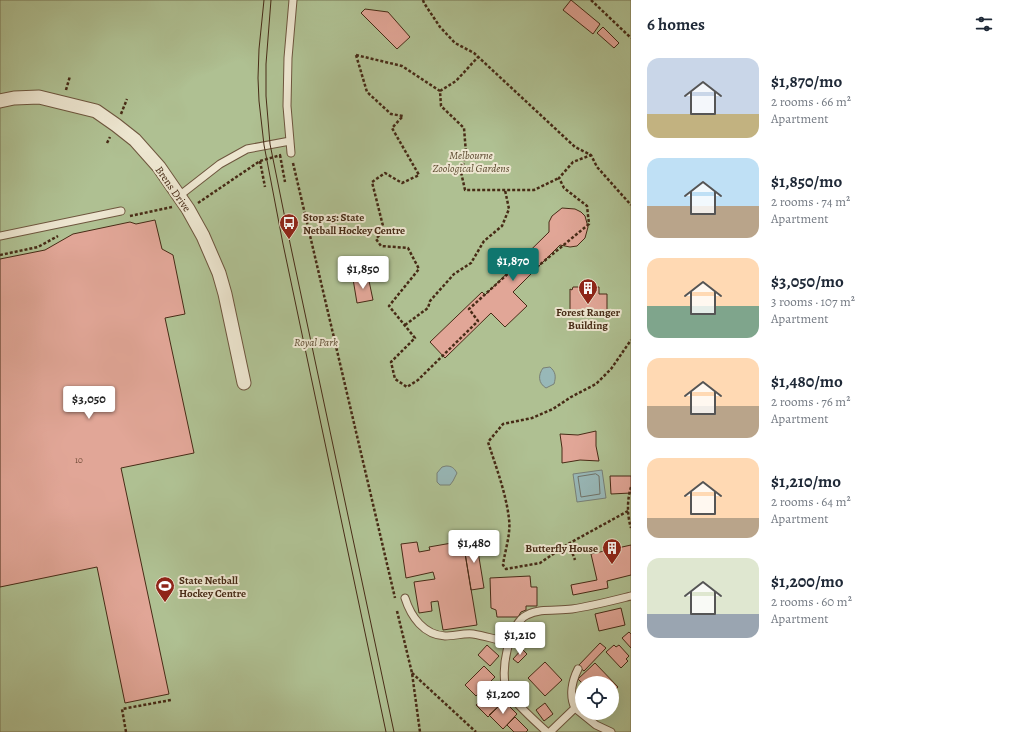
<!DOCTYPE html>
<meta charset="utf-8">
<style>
body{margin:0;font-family:Alegreya,serif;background:#f6f6f7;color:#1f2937;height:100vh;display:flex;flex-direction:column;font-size:15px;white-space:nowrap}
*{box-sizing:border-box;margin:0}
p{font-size:13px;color:#747a83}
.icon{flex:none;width:22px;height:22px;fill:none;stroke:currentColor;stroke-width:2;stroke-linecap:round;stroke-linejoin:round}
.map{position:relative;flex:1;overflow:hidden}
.details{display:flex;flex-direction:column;background:#fff;width:380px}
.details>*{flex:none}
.fabs{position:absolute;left:575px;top:676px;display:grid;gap:8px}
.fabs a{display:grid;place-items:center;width:44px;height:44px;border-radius:50%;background:#fff;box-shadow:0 4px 16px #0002;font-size:20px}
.price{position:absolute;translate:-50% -34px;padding:0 9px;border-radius:4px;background:#fff;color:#222;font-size:13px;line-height:26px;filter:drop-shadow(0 1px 2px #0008)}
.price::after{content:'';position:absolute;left:50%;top:24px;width:12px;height:9px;margin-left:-6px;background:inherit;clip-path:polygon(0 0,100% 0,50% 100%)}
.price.on{background:#0f766e;color:#fff}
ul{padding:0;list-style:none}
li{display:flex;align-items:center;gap:12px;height:100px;padding:0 16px}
li span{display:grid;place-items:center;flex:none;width:112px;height:80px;border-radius:12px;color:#555}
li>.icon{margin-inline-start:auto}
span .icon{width:48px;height:48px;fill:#fffc;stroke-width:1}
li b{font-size:17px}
h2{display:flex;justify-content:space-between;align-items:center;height:48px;padding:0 16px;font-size:17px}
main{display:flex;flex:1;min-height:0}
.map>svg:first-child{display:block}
</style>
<main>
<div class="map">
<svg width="631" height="732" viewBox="0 0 631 732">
<rect width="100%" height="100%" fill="#e4d9b7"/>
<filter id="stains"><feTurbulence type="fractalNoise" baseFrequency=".005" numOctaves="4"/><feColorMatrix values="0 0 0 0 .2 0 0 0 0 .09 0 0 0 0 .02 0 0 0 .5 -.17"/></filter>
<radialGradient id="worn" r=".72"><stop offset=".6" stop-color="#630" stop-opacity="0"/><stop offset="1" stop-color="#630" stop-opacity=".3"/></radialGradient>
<path fill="#afc092" stroke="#7b7654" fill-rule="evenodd" d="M0,0H631V732H0ZM582,683H612V713H582Z"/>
<path fill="#98b8b8" stroke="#788077" d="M550,367C556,372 556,377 554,384L546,388C538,383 538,375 543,368Z
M446,466C452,466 454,468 457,473L453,481L450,485H440L437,482V473L442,467Z
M602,470L606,498L577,502L573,474Z"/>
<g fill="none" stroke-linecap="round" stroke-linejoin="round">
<path stroke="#707267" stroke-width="1" d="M596,474L599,476L600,494L581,497L578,477Z"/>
</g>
<path fill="#e1a697" stroke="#472b16" d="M571,0L600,24L593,34L563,10Z
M365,9L388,12L410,37L397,49L361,13Z
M603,27L619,43L614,48L597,33Z
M562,208L575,209L581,212L585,216L588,227L585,238L577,246L570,247L560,245L513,292L527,306L505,327L491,313L445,358L430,342L482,292L485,295L549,232V222L552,216Z
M155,220L162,249L173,255L185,314L165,318L194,453L121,468L169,694L125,703L97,567L0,587V259L45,250L73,234L130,222L136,224Z
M368,276L373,300L357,303L353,279Z
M573,287H599V294H607V316H570V289L572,290Z
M596,431V446L599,461L580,460L562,463V448L560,434L578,435Z
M610,476H631V493L611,494Z
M476,539L484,588L471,590L463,541Z
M463,541L477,625L443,630L438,601L431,602L432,611L419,613L414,582L435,579L433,572L406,578L401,544L417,542L419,552L430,550L429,547Z
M631,545V575L607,581L608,588L573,595L571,585L597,580L591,554Z
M530,576L531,587H537V606H526V610L521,612L518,617H497L496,610L491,608L490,578Z
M621,608L625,625L599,631L595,614Z
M629,632L631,634V648L622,638Z
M600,643L606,648L584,671L578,666Z
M487,645L499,656L490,666L478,655Z
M614,645L616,647L619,645L629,656L626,659L628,661L621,668L606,652Z
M522,649L527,654L518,663L513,659Z
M545,662L562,680L545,696L528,678Z
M595,663L618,687L612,693V683H582L578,679Z
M484,666L495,677L476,696L465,685Z
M492,689L504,701L488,717L476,705Z
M504,701L517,714L503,729L489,715Z
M545,703L553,714L544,721L536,710Z
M515,717L528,730L526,732H514L507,725Z"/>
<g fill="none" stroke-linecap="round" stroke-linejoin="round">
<defs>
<path id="service" d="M291,153L287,106L288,58L293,0
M179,196L220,164L247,149L290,141
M0,236L121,211
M405,598C411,617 424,635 445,636C454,636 464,633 473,634C485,636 497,640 509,642
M575,708C569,696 572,681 578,669
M547,732C537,723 512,700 507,690C499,674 509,623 527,615C540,608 557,611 572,609C592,606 611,601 631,596
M550,732L575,708L596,725L611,732"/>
<path id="minor" d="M0,101L14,98L39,97L96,111L116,125L135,140L159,167L188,209L203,236L219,273L225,294L244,383"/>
</defs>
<use href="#service" stroke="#6e563e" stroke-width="9"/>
<use href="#minor" stroke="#6e563e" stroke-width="15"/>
<path stroke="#472b16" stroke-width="2.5" stroke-dasharray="3 2" stroke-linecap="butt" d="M423,0L424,3L440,27L455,43L474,53L575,147L591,155L597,167L631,205
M591,0L631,38
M356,55L367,92L391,114L403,116L392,128L419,175L402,183L385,173L372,182L384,230L376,239L381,246L408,248L419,269L389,306L415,338L391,362L395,379L407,387L418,380L478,321L469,309L524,259L537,267L589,224L587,206L564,188L559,178L573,162L591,155
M356,55L402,66L440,91L441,106L464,128L466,153L461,172L465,190H534L559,178
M66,90L70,76
M440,91L456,81L478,57
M121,114L127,99
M107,143L110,137
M280,155L285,182
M260,161L265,187
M293,163L395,598
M198,203L260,161L281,155
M130,216L172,207
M0,255L38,247L58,236
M405,325L428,308L430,301L454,274L471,263L484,241L502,226L509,209L505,190
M631,487C627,500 627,515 631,528
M628,511L568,544L540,563L506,569L503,565C505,550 511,534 509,519C506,493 496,467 488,442L503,424L532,418L553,409L571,397L596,384L611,369L631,340
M569,544L575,560
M397,611L412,673L420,732
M412,673L476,732
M126,732L122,709L171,700"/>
<use href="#service" stroke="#ede6d0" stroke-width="7"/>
<use href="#minor" stroke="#ede6d0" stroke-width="13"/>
<path stroke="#472b16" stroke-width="1" d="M264,0L259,49L258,78L259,101L264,145L283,244L386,732
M271,0L266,64V96L270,144L290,243L394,732"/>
</g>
<defs>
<symbol id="bus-pin" viewBox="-11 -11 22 30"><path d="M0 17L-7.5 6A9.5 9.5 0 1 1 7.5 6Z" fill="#8f2418" stroke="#ede6d0"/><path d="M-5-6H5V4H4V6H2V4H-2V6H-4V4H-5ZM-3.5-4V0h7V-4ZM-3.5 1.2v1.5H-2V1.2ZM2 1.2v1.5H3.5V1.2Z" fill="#fff"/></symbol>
<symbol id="building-pin" viewBox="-11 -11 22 30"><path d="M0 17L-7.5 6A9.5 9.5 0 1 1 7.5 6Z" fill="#8f2418" stroke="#ede6d0"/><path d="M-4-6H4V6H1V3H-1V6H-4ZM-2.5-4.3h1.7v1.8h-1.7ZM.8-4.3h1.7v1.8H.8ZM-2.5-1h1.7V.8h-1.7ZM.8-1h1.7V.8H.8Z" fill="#fff"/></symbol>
<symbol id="stadium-pin" viewBox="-11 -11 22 30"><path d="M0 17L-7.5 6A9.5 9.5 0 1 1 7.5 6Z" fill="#8f2418" stroke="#ede6d0"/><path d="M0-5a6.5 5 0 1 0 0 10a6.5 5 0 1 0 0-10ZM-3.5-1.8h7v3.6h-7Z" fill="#fff"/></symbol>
</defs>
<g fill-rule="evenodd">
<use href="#bus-pin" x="278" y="212" width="22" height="30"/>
<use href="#building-pin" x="577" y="277" width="22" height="30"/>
<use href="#building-pin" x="601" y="537" width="22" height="30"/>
<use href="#stadium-pin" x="154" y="575" width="22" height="30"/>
</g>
<g text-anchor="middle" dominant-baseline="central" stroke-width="4" stroke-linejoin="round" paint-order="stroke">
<g font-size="9" fill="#6e4a36">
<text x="79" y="460">10</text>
</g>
<g font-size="11" font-style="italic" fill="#5c492f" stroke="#ede6d0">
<text x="471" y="155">Melbourne<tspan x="471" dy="13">Zoological Gardens</tspan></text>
<text x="316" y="342">Royal Park</text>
</g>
<g font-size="11" fill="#472b16" stroke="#ede6d0">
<text transform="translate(173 189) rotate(55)">Brens Drive</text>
</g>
<g font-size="11" font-weight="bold" fill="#472b16" stroke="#ede6d0" text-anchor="start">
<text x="303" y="217">Stop 25: State<tspan x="303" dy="13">Netball Hockey Centre</tspan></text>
<text x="588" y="312" text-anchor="middle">Forest Ranger<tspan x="588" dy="13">Building</tspan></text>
<text x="598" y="548" text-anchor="end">Butterfly House</text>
<text x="179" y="580">State Netball<tspan x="179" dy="13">Hockey Centre</tspan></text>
</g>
</g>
<rect width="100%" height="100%" filter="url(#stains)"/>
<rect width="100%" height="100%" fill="url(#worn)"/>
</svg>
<div class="fabs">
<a><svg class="icon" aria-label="locate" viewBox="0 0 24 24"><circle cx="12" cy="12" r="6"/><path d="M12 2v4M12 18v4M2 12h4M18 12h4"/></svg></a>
</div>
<b class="price on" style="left:513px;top:282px">$1,870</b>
<b class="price" style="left:363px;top:290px">$1,850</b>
<b class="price" style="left:89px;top:420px">$3,050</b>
<b class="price" style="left:474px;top:564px">$1,480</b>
<b class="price" style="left:520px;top:656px">$1,210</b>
<b class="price" style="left:503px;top:715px">$1,200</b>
</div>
<section class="details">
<h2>6 homes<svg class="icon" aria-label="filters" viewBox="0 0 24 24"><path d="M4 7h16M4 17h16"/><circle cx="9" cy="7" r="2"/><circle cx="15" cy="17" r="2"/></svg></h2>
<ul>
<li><span style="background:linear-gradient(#c9d6e8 70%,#c2b280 0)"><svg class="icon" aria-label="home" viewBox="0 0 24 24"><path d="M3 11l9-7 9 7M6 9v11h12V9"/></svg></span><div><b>$1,870/mo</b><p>2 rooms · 66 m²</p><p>Apartment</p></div></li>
<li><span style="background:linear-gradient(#bfe0f5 60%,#b9a48a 0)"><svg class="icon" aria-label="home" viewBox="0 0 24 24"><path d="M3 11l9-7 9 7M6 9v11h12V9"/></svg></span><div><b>$1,850/mo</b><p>2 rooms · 74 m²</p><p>Apartment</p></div></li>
<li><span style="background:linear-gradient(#ffd9b3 60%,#7fa58c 0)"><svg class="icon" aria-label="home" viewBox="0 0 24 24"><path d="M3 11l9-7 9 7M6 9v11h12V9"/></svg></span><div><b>$3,050/mo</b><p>3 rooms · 107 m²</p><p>Apartment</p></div></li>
<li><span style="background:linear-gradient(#ffd9b3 60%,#b9a48a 0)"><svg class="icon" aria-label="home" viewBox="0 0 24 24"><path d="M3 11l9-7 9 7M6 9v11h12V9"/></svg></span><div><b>$1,480/mo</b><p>2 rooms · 76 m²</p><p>Apartment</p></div></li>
<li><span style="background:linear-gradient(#ffd9b3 75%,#b9a48a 0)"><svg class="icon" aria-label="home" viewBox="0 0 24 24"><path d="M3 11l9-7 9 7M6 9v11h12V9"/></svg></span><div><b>$1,210/mo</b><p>2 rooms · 64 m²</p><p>Apartment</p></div></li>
<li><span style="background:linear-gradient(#dfe7d0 70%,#9aa5b1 0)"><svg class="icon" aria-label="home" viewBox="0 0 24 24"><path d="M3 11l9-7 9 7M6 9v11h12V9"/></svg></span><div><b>$1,200/mo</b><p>2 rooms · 60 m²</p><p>Apartment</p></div></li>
</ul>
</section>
</main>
